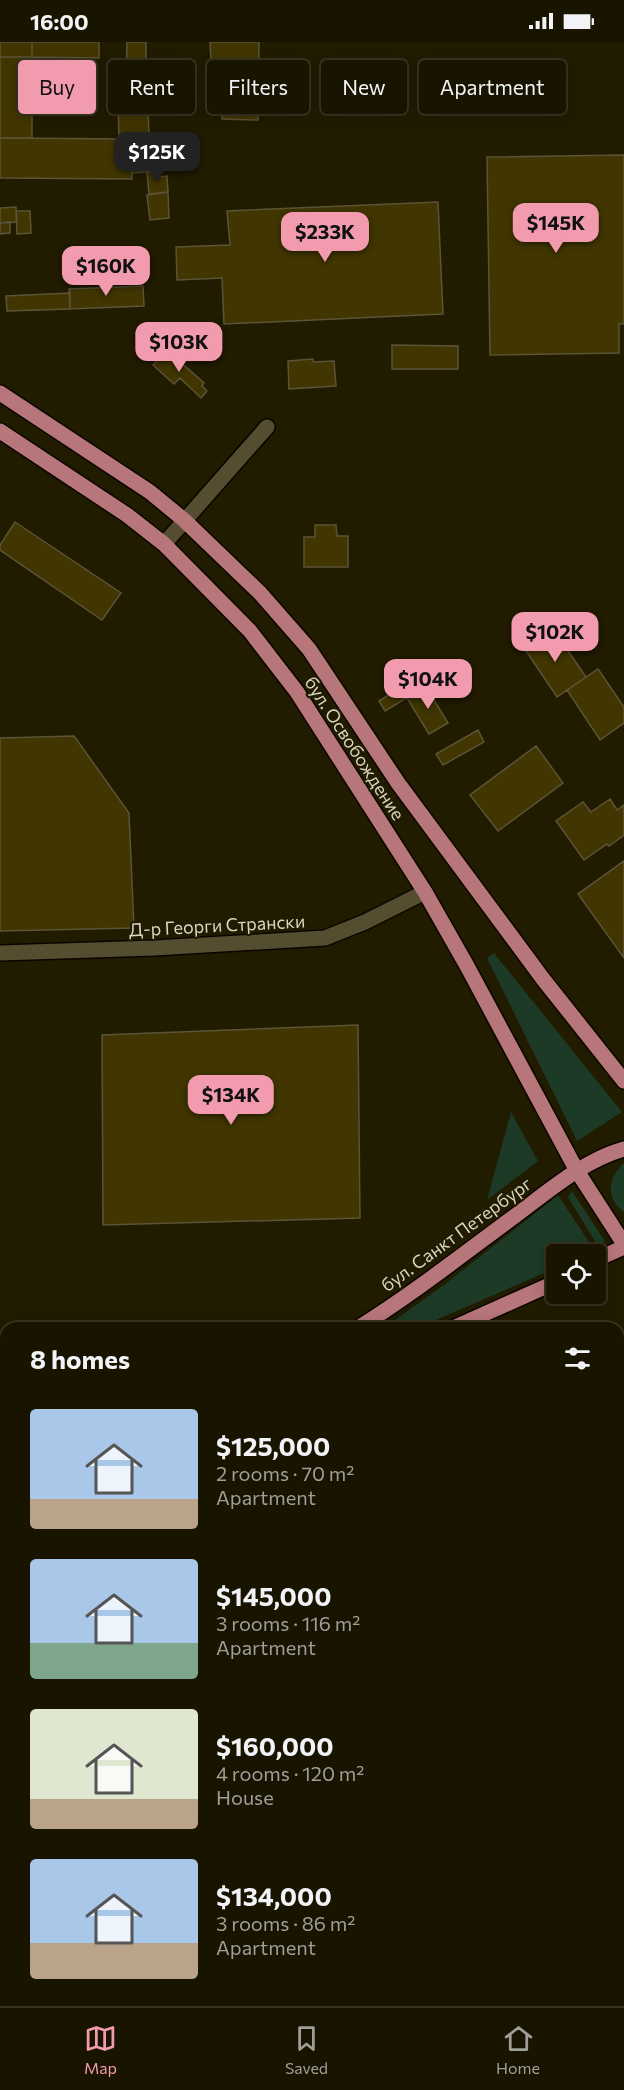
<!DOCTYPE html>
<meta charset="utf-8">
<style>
body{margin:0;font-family:Commissioner,sans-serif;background:#221d0a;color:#f1f3f6;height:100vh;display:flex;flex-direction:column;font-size:22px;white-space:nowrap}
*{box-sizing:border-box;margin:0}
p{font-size:20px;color:#9f9e99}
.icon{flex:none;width:33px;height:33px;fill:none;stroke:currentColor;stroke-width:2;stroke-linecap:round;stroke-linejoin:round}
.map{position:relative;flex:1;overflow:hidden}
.drawer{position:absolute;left:0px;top:1280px;width:624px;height:686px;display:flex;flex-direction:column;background:#191400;border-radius:18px 18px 0 0;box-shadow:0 3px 15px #0003,0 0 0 2px #373322}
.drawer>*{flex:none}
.hud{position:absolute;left:18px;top:18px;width:588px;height:54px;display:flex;gap:12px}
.fabs{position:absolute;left:546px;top:1202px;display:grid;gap:12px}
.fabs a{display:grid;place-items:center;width:60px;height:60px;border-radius:6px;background:#191400;box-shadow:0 3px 15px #0003,0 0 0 2px #373322;font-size:30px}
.price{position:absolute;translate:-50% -51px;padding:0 14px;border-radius:12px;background:#f29aae;color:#111;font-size:20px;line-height:39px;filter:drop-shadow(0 2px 3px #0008)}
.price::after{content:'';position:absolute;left:50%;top:36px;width:18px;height:14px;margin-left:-9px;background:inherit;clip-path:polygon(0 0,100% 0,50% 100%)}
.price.on{background:#222;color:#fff}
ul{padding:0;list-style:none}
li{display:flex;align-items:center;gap:18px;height:150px;padding:0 30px}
li span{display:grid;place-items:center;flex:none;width:168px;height:120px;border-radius:6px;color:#555}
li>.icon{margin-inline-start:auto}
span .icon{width:72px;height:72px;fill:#fffc;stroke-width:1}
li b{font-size:26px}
h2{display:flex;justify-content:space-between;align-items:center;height:72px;padding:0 30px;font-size:26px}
.pill{padding:0 21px;border-radius:6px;background:#191400;box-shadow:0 3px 15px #0003,0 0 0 2px #373322;font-size:21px;line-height:54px}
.pill.on{background:#f29aae;color:#111}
.status{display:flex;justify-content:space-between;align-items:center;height:42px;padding:0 30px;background:#191400;direction:ltr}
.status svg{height:16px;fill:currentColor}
.tab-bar{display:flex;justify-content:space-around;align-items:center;height:84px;border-top:2px solid #373322;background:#191400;font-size:16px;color:#9f9e99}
.tab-bar a{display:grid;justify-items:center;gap:3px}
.tab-bar .on{color:#f29aae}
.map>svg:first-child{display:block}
</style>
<div class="status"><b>16:00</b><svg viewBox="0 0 49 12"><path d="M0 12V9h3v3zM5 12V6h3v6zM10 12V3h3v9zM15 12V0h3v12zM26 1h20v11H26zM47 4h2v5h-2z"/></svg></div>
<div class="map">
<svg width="624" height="1964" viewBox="0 0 624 1964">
<rect width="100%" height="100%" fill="#211b00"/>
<path fill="#1c3a26" d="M494,911L622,1070L577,1099L487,916Z
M511,1070L538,1119L487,1158Z
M624,1121V1170C605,1157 608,1135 624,1121Z
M572,1149L605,1199L599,1206L568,1155Z
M558,1153L595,1209L588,1212H556V1226L420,1285H385L444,1243Z
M6,1568V1959H533V1964H0V1572Z"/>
<path fill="#413601" stroke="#5b5437" stroke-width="1.5" d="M0,0H32V15H0Z
M32,0H99V16L32,15Z
M127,0H146V33H126Z
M210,0H259L258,78L222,77V58H213Z
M0,15H32V96H0Z
M117,33H147L149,94L119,95Z
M0,96L132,97V137L0,136Z
M155,96L157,129L132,131V97Z
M624,113V282H619V311L490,313L487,115Z
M157,129L158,135L167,134L168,150L149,152L147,130Z
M168,150L169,176L150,178L147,153Z
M438,160L443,272L224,282L222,236L177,238L176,205L230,203L227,169Z
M16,165L17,180L0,181V166Z
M16,169H30L31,191L17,192Z
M10,180V191L0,192V181Z
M143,244L144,264L70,267L69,247Z
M70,251V267L7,269L6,254Z
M392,303L458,304V327H392Z
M167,308L204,341L202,344L207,349L201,356L180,336L174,342L153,323Z
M313,317V320L334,319L336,344L289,347L288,319Z
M15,480L121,551L102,578L0,508V503Z
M315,483H336L337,494H348V525H304V495H315Z
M553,587L586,635L557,655L524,606Z
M598,627L624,665V681L600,698L567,648Z
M421,632L428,643L385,669L379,659Z
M426,645L448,681L429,692L407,656Z
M478,688L484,700L443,723L436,712Z
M74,694L129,771L134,886L0,889V696Z
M536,704L563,741L498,789L470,753Z
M610,757L617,768L624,763V793L609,804L607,802L584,818L556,779L583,760L591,770Z
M624,819V916L578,852Z
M358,983L360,1176L103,1183L102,993Z
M618,1424H624V1453L618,1454Z"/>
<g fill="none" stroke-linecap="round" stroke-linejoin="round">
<defs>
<path id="minor" d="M164,502L267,385
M0,911L154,906L325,896L365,880L425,850
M618,1412H624
M0,1413L6,1423
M618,1512L624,1504
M618,1551L624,1555
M618,1603L624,1608"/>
<path id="primary" d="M0,351L150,450L184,478L260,551L309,607L398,741L543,937L624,1039
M0,389L127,473L164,502L250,589L297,650L425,850L467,924L577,1129L624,1202
M596,1221L602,1215L624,1205
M358,1286C414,1251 466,1210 519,1171C551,1147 585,1118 624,1107
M453,1286L556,1240
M0,1506L6,1503
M0,1542L6,1539"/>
</defs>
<use href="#minor" stroke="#0b0500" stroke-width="18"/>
<use href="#primary" stroke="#0b0500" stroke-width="18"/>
<use href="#minor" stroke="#544d30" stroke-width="15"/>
<use href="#primary" stroke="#b6767a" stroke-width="15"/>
</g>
<g text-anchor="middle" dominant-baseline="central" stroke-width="4.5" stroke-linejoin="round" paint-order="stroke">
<g font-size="18" fill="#d8d4c4" stroke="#211b00">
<text transform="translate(355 706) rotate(57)">бул. Освобождение</text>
<text transform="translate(217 883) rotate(-3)">Д-р Георги Странски</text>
<text transform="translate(456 1192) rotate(-36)">бул. Санкт Петербург</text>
</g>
</g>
</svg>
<div class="fabs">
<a><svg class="icon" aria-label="locate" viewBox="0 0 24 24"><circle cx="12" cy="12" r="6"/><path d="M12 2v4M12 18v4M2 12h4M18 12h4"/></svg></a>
</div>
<b class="price on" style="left:157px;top:141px">$125K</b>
<b class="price" style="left:556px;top:212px">$145K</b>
<b class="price" style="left:325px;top:221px">$233K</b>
<b class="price" style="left:106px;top:255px">$160K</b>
<b class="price" style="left:179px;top:331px">$103K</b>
<b class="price" style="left:555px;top:621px">$102K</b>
<b class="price" style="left:428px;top:668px">$104K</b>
<b class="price" style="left:231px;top:1084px">$134K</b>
<div class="hud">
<a class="pill on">Buy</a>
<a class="pill">Rent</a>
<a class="pill">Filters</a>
<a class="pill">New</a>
<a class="pill">Apartment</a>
</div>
<section class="drawer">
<h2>8 homes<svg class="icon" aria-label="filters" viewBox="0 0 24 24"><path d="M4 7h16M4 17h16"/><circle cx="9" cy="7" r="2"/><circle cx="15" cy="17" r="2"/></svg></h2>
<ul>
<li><span style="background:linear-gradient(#a9c7e8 75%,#b9a48a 0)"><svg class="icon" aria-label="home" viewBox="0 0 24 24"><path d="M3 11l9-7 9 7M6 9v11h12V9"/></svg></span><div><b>$125,000</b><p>2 rooms · 70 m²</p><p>Apartment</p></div></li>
<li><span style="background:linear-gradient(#a9c7e8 70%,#7fa58c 0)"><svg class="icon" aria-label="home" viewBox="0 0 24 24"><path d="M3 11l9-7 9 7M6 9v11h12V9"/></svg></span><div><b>$145,000</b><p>3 rooms · 116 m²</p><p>Apartment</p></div></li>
<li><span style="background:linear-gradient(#dfe7d0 75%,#b9a48a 0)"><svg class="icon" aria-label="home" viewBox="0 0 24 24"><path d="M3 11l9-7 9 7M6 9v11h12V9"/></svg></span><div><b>$160,000</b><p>4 rooms · 120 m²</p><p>House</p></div></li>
<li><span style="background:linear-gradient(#a9c7e8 70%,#b9a48a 0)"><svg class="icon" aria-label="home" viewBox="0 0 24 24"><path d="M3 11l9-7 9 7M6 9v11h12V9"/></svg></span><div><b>$134,000</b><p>3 rooms · 86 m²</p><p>Apartment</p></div></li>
</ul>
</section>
</div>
<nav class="tab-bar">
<a class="on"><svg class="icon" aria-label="map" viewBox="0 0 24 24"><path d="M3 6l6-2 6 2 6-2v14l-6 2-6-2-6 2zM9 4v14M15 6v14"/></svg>Map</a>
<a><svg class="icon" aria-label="saved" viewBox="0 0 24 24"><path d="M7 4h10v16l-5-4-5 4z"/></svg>Saved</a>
<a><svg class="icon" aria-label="home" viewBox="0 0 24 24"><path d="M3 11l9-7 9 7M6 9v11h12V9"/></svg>Home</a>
</nav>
